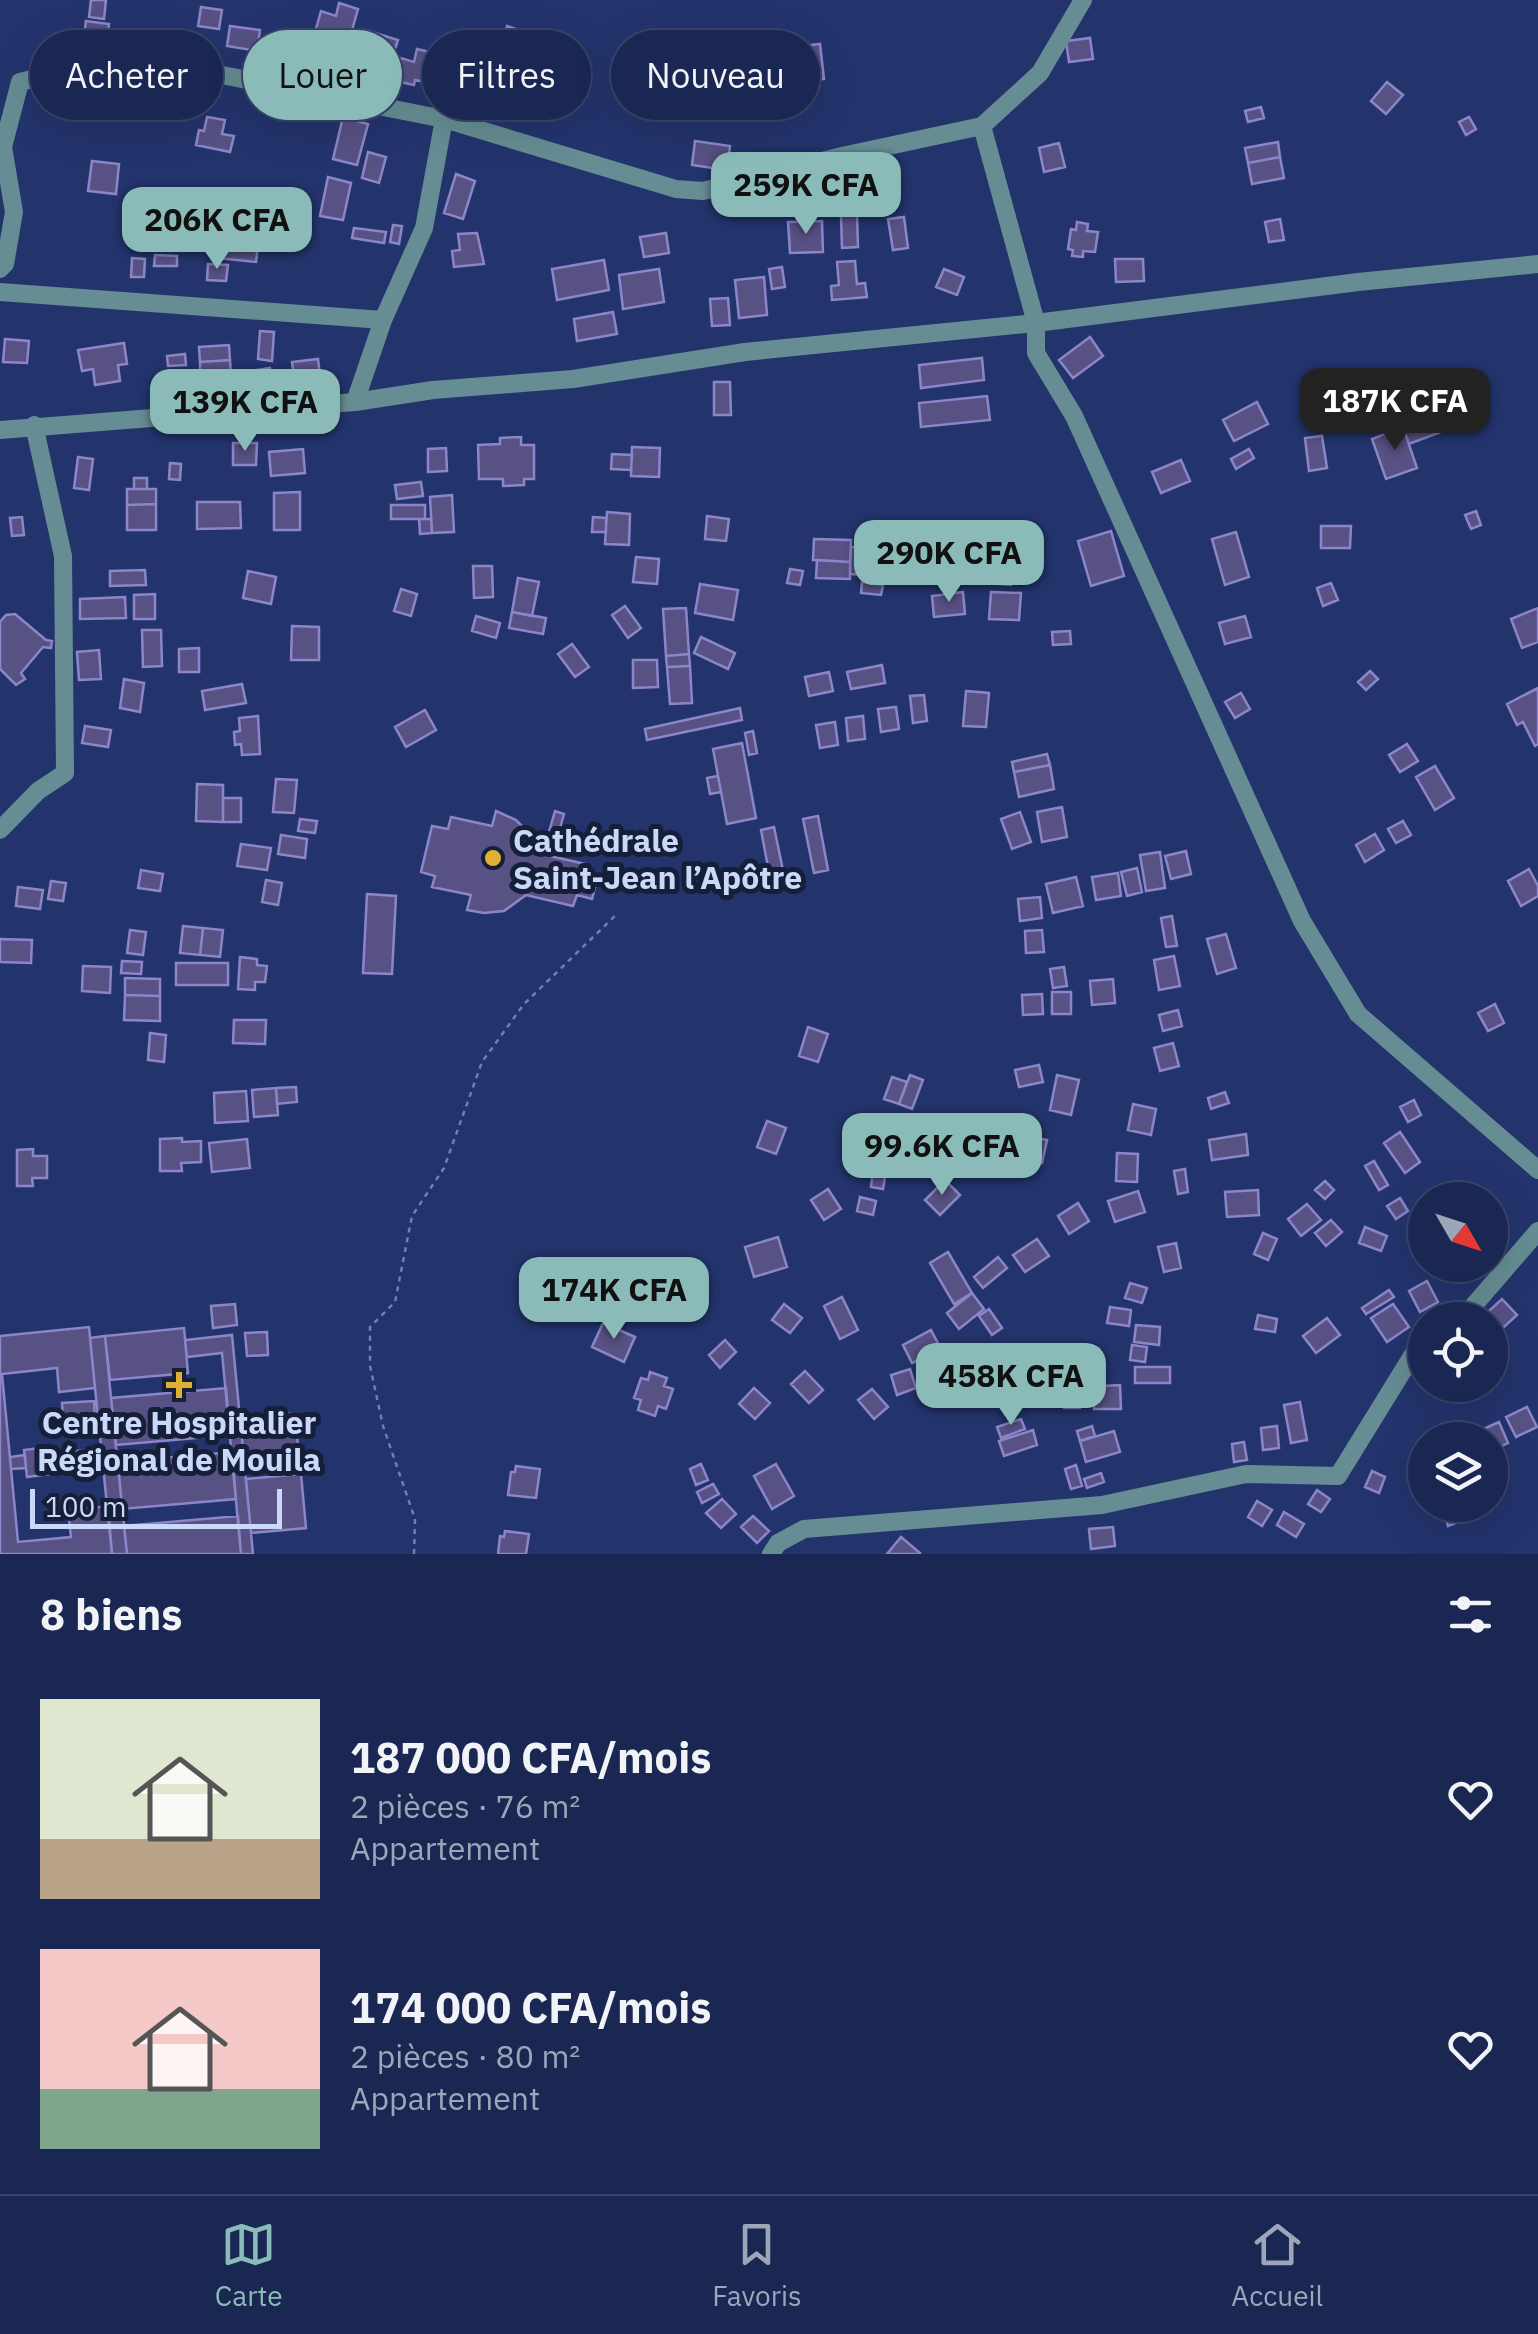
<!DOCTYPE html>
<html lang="fr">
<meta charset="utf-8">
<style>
body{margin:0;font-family:"IBM Plex Sans",sans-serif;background:#27335c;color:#f1f3f6;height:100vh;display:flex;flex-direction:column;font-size:38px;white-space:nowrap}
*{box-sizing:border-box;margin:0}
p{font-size:32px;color:#9fa5b8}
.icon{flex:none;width:55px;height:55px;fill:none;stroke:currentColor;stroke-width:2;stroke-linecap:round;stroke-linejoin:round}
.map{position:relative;height:1554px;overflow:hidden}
.side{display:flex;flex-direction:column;background:#1a2752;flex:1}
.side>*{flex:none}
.guide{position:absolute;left:30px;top:30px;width:1000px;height:90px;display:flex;gap:20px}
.needle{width:65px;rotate:129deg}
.controls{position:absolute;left:1408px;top:1182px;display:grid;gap:20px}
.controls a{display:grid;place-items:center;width:100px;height:100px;border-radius:50%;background:#1a2752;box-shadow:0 10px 40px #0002,0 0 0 2px #384469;font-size:50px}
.scale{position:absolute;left:30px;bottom:25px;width:252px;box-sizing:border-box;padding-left:10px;border:5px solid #cad8fa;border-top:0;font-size:28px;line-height:35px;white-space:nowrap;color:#cad8fa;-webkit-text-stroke:8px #161f38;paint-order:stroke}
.price{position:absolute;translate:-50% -85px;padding:0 22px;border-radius:20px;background:#8bbbb9;color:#111;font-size:32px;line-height:65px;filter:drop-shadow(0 2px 5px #0008)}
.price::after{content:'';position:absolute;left:50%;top:60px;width:30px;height:22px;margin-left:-15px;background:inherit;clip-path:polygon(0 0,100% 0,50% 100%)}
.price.on{background:#222;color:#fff}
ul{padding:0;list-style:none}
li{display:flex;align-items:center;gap:30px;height:250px;padding:0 40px}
li span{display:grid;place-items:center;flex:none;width:280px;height:200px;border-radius:0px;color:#555}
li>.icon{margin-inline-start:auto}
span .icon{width:120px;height:120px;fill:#fffc;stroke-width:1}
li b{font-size:42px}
h2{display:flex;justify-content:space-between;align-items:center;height:120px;padding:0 40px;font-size:42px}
.tag{padding:0 35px;border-radius:45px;background:#1a2752;box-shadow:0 10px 40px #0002,0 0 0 2px #384469;font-size:35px;line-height:90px}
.tag.on{background:#8bbbb9;color:#111}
.dock{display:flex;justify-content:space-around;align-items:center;height:140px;border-top:2px solid #384469;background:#1a2752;font-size:28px;color:#9fa5b8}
.dock a{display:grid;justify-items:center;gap:5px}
.dock .on{color:#8bbbb9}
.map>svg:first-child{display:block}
</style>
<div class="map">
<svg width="1538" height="1554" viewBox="0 0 1538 1554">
<rect width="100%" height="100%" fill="#23346d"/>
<path fill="#575184" stroke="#8c85c9" stroke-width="2.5" d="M91,0H106L104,19L89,17Z
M339,3L358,9L347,48L313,39L321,11L336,16Z
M201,7L222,10L219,29L198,26Z
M86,21L109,24L105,52L82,49Z
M230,26L260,30L257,51L227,46Z
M507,26L522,31L521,37L539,42L533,65L514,60L513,67L497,63L499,56L492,54L498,31L505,33Z
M369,31L398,40L385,80L357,71Z
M1090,38L1093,59L1069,62L1066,41Z
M820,44L824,79L805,81L802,46Z
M417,49L451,57L444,86L415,80L414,85L396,81L401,58L414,62Z
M773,72L776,113L756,115L753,73Z
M1387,82L1403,95L1386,114L1371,101Z
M111,84L135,86L133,110L109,108Z
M1261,107L1264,118L1248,122L1245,111Z
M207,117L225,120L222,134L234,136L230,152L196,145L199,130L204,131Z
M343,117L368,124L357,165L333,159Z
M1469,117L1476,129L1466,135L1459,122Z
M695,141L730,146L727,170L692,165Z
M1278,142L1280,157L1248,163L1245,148Z
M1059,143L1065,167L1044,172L1039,148Z
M368,152L386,157L379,183L362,178Z
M1280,157L1284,178L1252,184L1248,163Z
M92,161L119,164L116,194L88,191Z
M456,174L475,181L463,219L444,213Z
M328,177L351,183L343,220L320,216Z
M857,214L858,247L842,248L841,215Z
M904,217L908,248L893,250L888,219Z
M1280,219L1284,240L1269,242L1265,222Z
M822,221L823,252L790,253L788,222Z
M1077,222L1088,224L1087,231L1098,232L1095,252L1083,251V257L1072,256L1073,250L1068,249L1071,229L1076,230Z
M393,225L402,226L399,244L390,242Z
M221,226L260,230L256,262L217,258Z
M354,228L386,232L384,243L352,238Z
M477,233L484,264L454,267L452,251L460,250L458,234Z
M666,233L669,253L644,257L640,237Z
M155,255L177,256V266H154Z
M132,258L145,259L144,277H131Z
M1115,259H1143L1144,281L1116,282Z
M604,260L609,290L557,300L552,269Z
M855,261L857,284L865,283L867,297L832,300L831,286L839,285L837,262Z
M208,264L228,265L226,281L207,280Z
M782,267L785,287L772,289L769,269Z
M659,269L664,302L623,309L619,275Z
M944,269L964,277L957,295L936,287Z
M764,277L767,315L739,318L735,280Z
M728,298L730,325L712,326L710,299Z
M613,312L617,334L577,341L574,319Z
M260,331L274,332L272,361L258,359Z
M1090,337L1103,356L1073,378L1059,360Z
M5,339L29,341L27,363L3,362Z
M124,343L127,364L118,365L120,381L95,385L93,369L82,371L78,350Z
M229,345L230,360L200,362L199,347Z
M185,354L186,365L168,366L167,356Z
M982,358L984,380L921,388L919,365Z
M318,359L321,384L295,387L292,362Z
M230,360L231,376L200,377V362Z
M270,368L272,383L254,386L251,371Z
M177,377L178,392L156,394L155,379Z
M276,377H290V390L277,391Z
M1384,379L1389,395L1368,401L1363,386Z
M205,382L206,396L190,397L189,383Z
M714,382H730L731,415H714Z
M987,396L990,420L921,427L919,403Z
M1257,402L1268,424L1234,441L1223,420Z
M1459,406L1465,423L1409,444L1403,427Z
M1403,427L1417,468L1386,479L1372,439Z
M1322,436L1327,468L1309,471L1305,438Z
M521,437V445H534V479H524V485L503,486V479H479L478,445L500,444V438Z
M233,443H257L256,465H233Z
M632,447L660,448L659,477L631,476Z
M446,448L447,471L428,472V449Z
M303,449L305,473L271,476L269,452Z
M1249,449L1254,458L1236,469L1231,459Z
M612,454L632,455L631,470L611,469Z
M78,457L93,459L89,490L74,488Z
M1181,460L1190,481L1161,493L1152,472Z
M170,463L181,464L180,480L169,479Z
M134,478H147V489H134Z
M421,482L423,496L397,499L395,485Z
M127,489H156V504L127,505Z
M300,492V530H274V493Z
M452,495L454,532L432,533L430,497Z
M197,502H240L241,528L197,529Z
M156,504V530H127V505Z
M391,505H425V519H391Z
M1476,511L1481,525L1471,529L1465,515Z
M607,512L630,514L629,545L605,544Z
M707,516L729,519L726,541L705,539Z
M22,517L24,535L12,536L10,518Z
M593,517L606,518V532H592Z
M419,519H431L432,533L420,534Z
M879,524L891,525L890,542L878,540Z
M1321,526H1351L1350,548H1321Z
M1111,531L1124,576L1091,586L1078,541Z
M1236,532L1249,577L1225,585L1212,539Z
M936,533L957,534L956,564L934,563Z
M957,534L969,535L966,580H955Z
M814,539L851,540L850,562L813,560Z
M878,540L890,542L888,557L876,556Z
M851,547L868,548L867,575L850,574Z
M636,557L659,559L657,584L633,582Z
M817,560L850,562V579L816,578Z
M473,566H492L493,597L474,598Z
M986,567L1012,568L1011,585L985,583Z
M790,569L803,571L800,585L787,583Z
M145,570L146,585L110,586V571Z
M248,571L276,577L271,604L243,598Z
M518,578L539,582L532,616L512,612Z
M862,582L883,585L881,595L861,593Z
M1331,583L1338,600L1323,606L1317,588Z
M700,584L738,590L733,620L695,613Z
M401,589L417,594L411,616L394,611Z
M963,592L965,614L934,617L932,596Z
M991,592L1021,593L1019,620L989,619Z
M155,594V619H134V595Z
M125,597L126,618L80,619V599Z
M625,606L641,628L628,638L612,615Z
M686,608L689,654L666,656L663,609Z
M1538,608V642L1522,648L1511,619Z
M512,612L546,618L543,634L509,628Z
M15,614L46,640L52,641L51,648L43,647L21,673L25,679L16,685L0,669V622L6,615Z
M476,616L500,623L496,638L472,631Z
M1245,616L1251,637L1225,644L1219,623Z
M292,626L319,627V660H291Z
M142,630H161L162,666L143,667Z
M1070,631L1071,644L1053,645L1052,632Z
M701,637L735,653L728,669L694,653Z
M572,644L589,667L575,677L558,654Z
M199,648V672H179V649Z
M99,650L101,679L79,680L77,652Z
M689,654L690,666L667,667L666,656Z
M633,660H657L658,687L633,688Z
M882,665L885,683L851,689L847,672Z
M690,666L692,703L670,704L667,667Z
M1370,671L1378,679L1366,690L1358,682Z
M829,672L833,691L809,696L805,677Z
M124,679L144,683L140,712L120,708Z
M242,684L246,703L205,710L202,691Z
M1538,688V744L1535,746L1523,722L1517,725L1507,704Z
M966,691L989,693L986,727L963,726Z
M1241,693L1250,709L1235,718L1225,702Z
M924,695L927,721L913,723L910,696Z
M896,707L899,729L881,732L878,709Z
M740,708L742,720L647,740L645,729Z
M425,710L436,730L406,747L395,727Z
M258,716L260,754L242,755L241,744L235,745L234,732L240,731L239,718Z
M863,716L865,739L848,741L846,718Z
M835,722L838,745L820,748L816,725Z
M85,726L111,730L108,747L82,743Z
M753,731L757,753L749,755L745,733Z
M742,743L756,818L727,824L713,749Z
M1407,744L1418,761L1400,772L1389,755Z
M1047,754L1050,765L1014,772L1012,762Z
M1050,765L1054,789L1019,797L1014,772Z
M1435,766L1454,798L1435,810L1416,777Z
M718,776L721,792L710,794L707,778Z
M276,779L297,780L294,813L273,812Z
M197,784L223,785V822L196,821Z
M223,798H241V822H223Z
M1062,807L1067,837L1042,842L1037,812Z
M496,811L516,820L530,834L537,853L585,864L582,876L597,880L592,899L577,895L573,906L526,895L504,911L484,913L467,910L471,895L432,887L435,876L421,872L432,826L448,829L451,817L492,826Z
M555,811L564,814L558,835L549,832Z
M1020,812L1031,842L1012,849L1001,819Z
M818,816L828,870L814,873L803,819Z
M300,819L317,821L315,833L298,831Z
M1403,821L1411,835L1396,843L1388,829Z
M774,827L784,875L770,878L761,830Z
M1375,834L1384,850L1365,862L1356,845Z
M281,835L307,839L305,858L278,854Z
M241,844L271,848L267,870L237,866Z
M1186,851L1191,874L1171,879L1165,856Z
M1160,852L1165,888L1146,891L1140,855Z
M1137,868L1142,892L1127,896L1121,872Z
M1529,869L1538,886V896L1521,906L1508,881Z
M141,870L163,874L160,891L138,888Z
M1118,873L1121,896L1096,900L1092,877Z
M1076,877L1083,906L1053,913L1046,884Z
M266,880L282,883L278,905L262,902Z
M51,881L66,883L63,901L48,899Z
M18,887L43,890L40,909L16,906Z
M367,894L396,896L392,974L363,973Z
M1040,897L1042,918L1020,921L1018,899Z
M1172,916L1177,946L1166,947L1161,918Z
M183,926L203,928L200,955L180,953Z
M203,928L223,930L220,957L200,955Z
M130,930L146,932L143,955L127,953Z
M1042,930L1044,952L1026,953L1025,931Z
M1226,934L1236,968L1217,974L1207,939Z
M0,939L32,940L31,963L0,962Z
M1174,956L1180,986L1159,990L1154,960Z
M240,957L257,959V965L267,966L265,982H255V990L238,989Z
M122,961L142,962L141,974L121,973Z
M176,963H228V985H176Z
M83,966L111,967L110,993L82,991Z
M1064,967L1067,986L1053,988L1050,969Z
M125,978L160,979V996L125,995Z
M1113,979L1115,1003L1092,1005L1090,981Z
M1052,992H1071V1014H1052Z
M1042,994L1043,1014L1023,1015L1022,995Z
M125,995L160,996V1021L124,1020Z
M1495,1004L1504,1023L1488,1031L1478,1013Z
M1178,1010L1182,1026L1163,1031L1159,1015Z
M234,1020H266L265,1044L233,1043Z
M808,1027L828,1034L818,1062L799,1056Z
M150,1033L166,1035L164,1062L148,1060Z
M1173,1043L1179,1066L1160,1071L1154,1048Z
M1039,1065L1043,1082L1019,1087L1015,1070Z
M910,1075L923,1080L912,1109L899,1104Z
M1057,1075L1079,1080L1071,1115L1050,1110Z
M892,1077L907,1082L899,1104L884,1099Z
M296,1087L297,1102L277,1104L276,1088Z
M276,1088L278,1115L254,1117L252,1090Z
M246,1091L248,1121L215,1123L214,1093Z
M1225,1092L1229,1103L1211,1109L1208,1098Z
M1414,1100L1421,1115L1408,1122L1400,1107Z
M1133,1104L1156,1109L1151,1135L1128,1130Z
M871,1119L885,1123L881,1140L866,1137Z
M767,1121L786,1128L776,1154L757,1147Z
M1400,1132L1420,1162L1405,1173L1384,1143Z
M1246,1134L1248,1155L1212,1160L1209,1140Z
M1028,1136L1047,1140L1042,1163L1024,1160Z
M182,1138V1142L201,1141V1162L181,1163L182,1171H160V1139Z
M247,1139L250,1168L212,1172L209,1143Z
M909,1141L927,1151L920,1164L902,1153Z
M33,1149V1156H47V1178H32L33,1186H17V1150Z
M1117,1153L1138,1154L1137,1182L1116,1181Z
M1374,1161L1388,1185L1379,1190L1365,1166Z
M1185,1169L1188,1192L1178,1194L1174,1171Z
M873,1170L886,1172L883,1189L871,1187Z
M945,1180L960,1195L940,1215L925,1200Z
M1325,1181L1334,1190L1325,1199L1315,1190Z
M828,1189L841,1209L824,1220L811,1200Z
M1258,1190L1259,1215L1227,1217L1225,1192Z
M1138,1191L1145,1212L1115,1222L1108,1201Z
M860,1197L876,1201L873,1215L857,1211Z
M1400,1198L1408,1211L1396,1219L1387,1206Z
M1078,1203L1089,1221L1069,1234L1058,1216Z
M1307,1204L1321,1220L1301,1236L1288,1219Z
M1331,1220L1342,1232L1326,1246L1315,1233Z
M1365,1227L1387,1236L1381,1251L1359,1243Z
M1263,1233L1277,1239L1268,1260L1254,1254Z
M778,1237L787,1267L754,1277L745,1247Z
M1037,1239L1049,1256L1025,1272L1013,1255Z
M1176,1243L1181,1268L1164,1272L1158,1247Z
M948,1252L972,1293L954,1304L930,1263Z
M998,1257L1007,1268L983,1288L974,1277Z
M1427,1281L1438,1302L1420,1312L1409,1291Z
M1130,1283L1147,1288L1142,1303L1125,1298Z
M1389,1290L1394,1297L1366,1314L1362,1308Z
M972,1293L984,1309L959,1329L947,1313Z
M842,1297L858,1330L840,1339L824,1306Z
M1502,1299L1517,1315L1493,1337L1490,1320H1479Z
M235,1304L237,1325L213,1328L211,1306Z
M784,1304L802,1318L790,1333L772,1320Z
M1393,1304L1409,1327L1387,1342L1371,1318Z
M1110,1307L1131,1310L1129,1326L1107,1323Z
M989,1309L1002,1328L992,1335L979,1316Z
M1258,1315L1277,1319L1275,1332L1255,1329Z
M1327,1318L1340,1335L1316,1353L1303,1336Z
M603,1323L635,1337L624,1362L592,1347Z
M1136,1325L1160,1327L1159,1345L1134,1342Z
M89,1327L95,1388L59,1392L57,1368L2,1374L18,1542L71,1537L68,1510L108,1506L112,1554H0V1336Z
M184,1328L188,1373L110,1380L105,1336Z
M931,1330L941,1349L912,1363L903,1345Z
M267,1332L268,1355L247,1356L245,1333Z
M232,1335L251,1533L253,1554H241L222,1353L187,1357L185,1340Z
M105,1336L111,1398L127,1554H112L95,1388L90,1338Z
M725,1340L736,1352L720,1368L709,1355Z
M1132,1345L1147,1347L1145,1362L1130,1360Z
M1099,1349L1101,1369L1078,1371L1076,1352Z
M1135,1367H1170V1383H1135Z
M910,1369L916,1388L897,1395L891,1375Z
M805,1371L823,1390L809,1403L791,1384Z
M1016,1371L1033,1395L1019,1405L1002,1381Z
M650,1372L667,1378L664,1386L673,1389L666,1409L658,1406L655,1416L638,1410L641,1400L634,1398L641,1378L648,1380Z
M1082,1374H1102V1386L1120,1385L1121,1409H1094V1399H1083Z
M1079,1386L1080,1408H1064L1063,1387Z
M226,1388L230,1435L116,1445L111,1398Z
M754,1388L770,1403L755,1419L739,1404Z
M872,1389L888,1407L874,1419L858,1400Z
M94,1401L95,1420L63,1422L62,1403Z
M1300,1402L1307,1440L1291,1443L1284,1405Z
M1527,1407L1537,1427L1516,1437L1506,1417Z
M295,1413L300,1467L245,1472L240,1418Z
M1021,1419L1025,1429L1001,1438L997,1427Z
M1499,1422L1508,1443L1490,1452V1440H1459Z
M1092,1426L1095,1436L1080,1441L1077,1431Z
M1277,1426L1279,1448L1263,1450L1261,1428Z
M1033,1430L1037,1445L1004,1456L999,1441Z
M1114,1431L1120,1452L1086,1462L1080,1441Z
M1244,1442L1247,1460L1234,1462L1232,1444Z
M48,1447L51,1474L27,1477L24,1450Z
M102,1448L103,1461L51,1466L50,1454Z
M232,1452L236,1499L122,1509L118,1462Z
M25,1455L26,1468L11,1469L10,1457Z
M701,1464L708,1480L696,1485L690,1469Z
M776,1464L794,1496L772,1509L754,1476Z
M1076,1465L1082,1486L1071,1489L1065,1469Z
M516,1466L540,1469L536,1498L508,1495L511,1472H515Z
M1372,1471L1385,1477L1379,1493L1365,1487Z
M1101,1473L1104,1482L1087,1488L1084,1479Z
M301,1474L306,1528L251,1533L246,1479Z
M713,1484L719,1494L702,1503L697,1492Z
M1317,1490L1330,1499L1321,1512L1308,1504Z
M722,1499L736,1514L721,1528L706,1513Z
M1257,1501L1272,1510L1262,1526L1248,1517Z
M1442,1505H1462L1466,1519L1448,1526Z
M1284,1512L1304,1524L1296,1537L1277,1525Z
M238,1516L241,1554H127L124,1526Z
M753,1516L769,1531L757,1543L741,1527Z
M1113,1527L1115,1546L1091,1549L1089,1529Z
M505,1531L529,1534L526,1554H498L500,1536L504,1537Z
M901,1537L920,1553L919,1554H887Z"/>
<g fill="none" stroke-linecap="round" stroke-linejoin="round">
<path stroke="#707fae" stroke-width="2.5" stroke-dasharray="5 5" stroke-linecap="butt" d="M414,1554L415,1519L383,1426L370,1366V1327L395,1302L412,1216L444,1168L482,1062L524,1004L618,913"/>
<path stroke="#658d93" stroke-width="18" d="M982,126L1036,323V353L1074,416L1302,921L1358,1014L1538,1170
M0,269L5,264L14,212L3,147L20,82L72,69L197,70L444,119L676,189L703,191L842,156L982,126L1040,73L1083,0
M0,292L383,320
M355,402L383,320L424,228L444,119
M0,430L355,402L433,390L573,379L745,352L1036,323L1358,282L1538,264
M0,830L38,791L65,773L63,556L34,425
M1456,1320L1468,1312L1538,1231
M771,1554L778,1543L804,1529L1102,1505L1246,1474L1338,1476L1417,1348L1425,1342"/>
</g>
<g fill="#deb133" stroke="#161f38" stroke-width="4">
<circle cx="493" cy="858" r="10"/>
<path d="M174 1370h10v10h10v10h-10v10h-10v-10h-10v-10h10z"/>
</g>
<g text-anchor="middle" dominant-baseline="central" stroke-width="10" stroke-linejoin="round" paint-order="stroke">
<g font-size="32" font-weight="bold" fill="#cad8fa" stroke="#161f38" text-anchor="start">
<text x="513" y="840">Cathédrale<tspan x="513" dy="37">Saint-Jean l’Apôtre</tspan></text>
<text x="179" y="1422" text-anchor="middle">Centre Hospitalier<tspan x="179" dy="37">Régional de Mouila</tspan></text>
</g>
</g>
</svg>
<div class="controls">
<a><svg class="needle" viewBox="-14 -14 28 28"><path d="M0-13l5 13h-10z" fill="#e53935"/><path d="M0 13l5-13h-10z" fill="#9fa5b8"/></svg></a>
<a><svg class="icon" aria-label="locate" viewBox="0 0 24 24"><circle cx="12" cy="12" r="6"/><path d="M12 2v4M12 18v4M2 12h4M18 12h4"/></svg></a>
<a><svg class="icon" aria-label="layers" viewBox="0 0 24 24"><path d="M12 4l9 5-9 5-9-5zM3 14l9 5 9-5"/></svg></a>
</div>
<div class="scale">100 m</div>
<b class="price" style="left:806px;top:237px">259K CFA</b>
<b class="price" style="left:217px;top:272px">206K CFA</b>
<b class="price on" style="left:1395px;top:453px">187K CFA</b>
<b class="price" style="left:245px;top:454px">139K CFA</b>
<b class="price" style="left:949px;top:605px">290K CFA</b>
<b class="price" style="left:942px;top:1198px">99.6K CFA</b>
<b class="price" style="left:614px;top:1342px">174K CFA</b>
<b class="price" style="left:1011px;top:1428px">458K CFA</b>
<div class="guide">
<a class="tag">Acheter</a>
<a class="tag on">Louer</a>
<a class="tag">Filtres</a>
<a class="tag">Nouveau</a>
</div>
</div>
<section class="side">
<h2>8 biens<svg class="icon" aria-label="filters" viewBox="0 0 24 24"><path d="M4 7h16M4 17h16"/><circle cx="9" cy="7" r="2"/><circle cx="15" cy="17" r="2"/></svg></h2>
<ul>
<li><span style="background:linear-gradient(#dfe7d0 70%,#b9a48a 0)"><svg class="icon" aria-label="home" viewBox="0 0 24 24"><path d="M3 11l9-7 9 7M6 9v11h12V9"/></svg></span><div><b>187 000 CFA/mois</b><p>2 pièces · 76 m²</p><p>Appartement</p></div><svg class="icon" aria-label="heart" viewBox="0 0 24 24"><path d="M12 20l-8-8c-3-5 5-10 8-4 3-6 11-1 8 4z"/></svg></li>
<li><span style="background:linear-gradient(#f6c9c9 70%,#7fa58c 0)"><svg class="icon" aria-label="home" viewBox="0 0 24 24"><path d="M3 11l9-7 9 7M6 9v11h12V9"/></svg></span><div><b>174 000 CFA/mois</b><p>2 pièces · 80 m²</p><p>Appartement</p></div><svg class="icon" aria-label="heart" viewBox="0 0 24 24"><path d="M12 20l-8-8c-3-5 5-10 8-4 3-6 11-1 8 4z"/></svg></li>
</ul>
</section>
<nav class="dock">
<a class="on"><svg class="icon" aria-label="map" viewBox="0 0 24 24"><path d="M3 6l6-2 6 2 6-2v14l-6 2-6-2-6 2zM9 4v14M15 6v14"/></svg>Carte</a>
<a><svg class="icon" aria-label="saved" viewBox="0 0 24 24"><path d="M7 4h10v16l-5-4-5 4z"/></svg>Favoris</a>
<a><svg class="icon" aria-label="home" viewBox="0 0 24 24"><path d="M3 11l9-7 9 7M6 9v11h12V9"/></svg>Accueil</a>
</nav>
